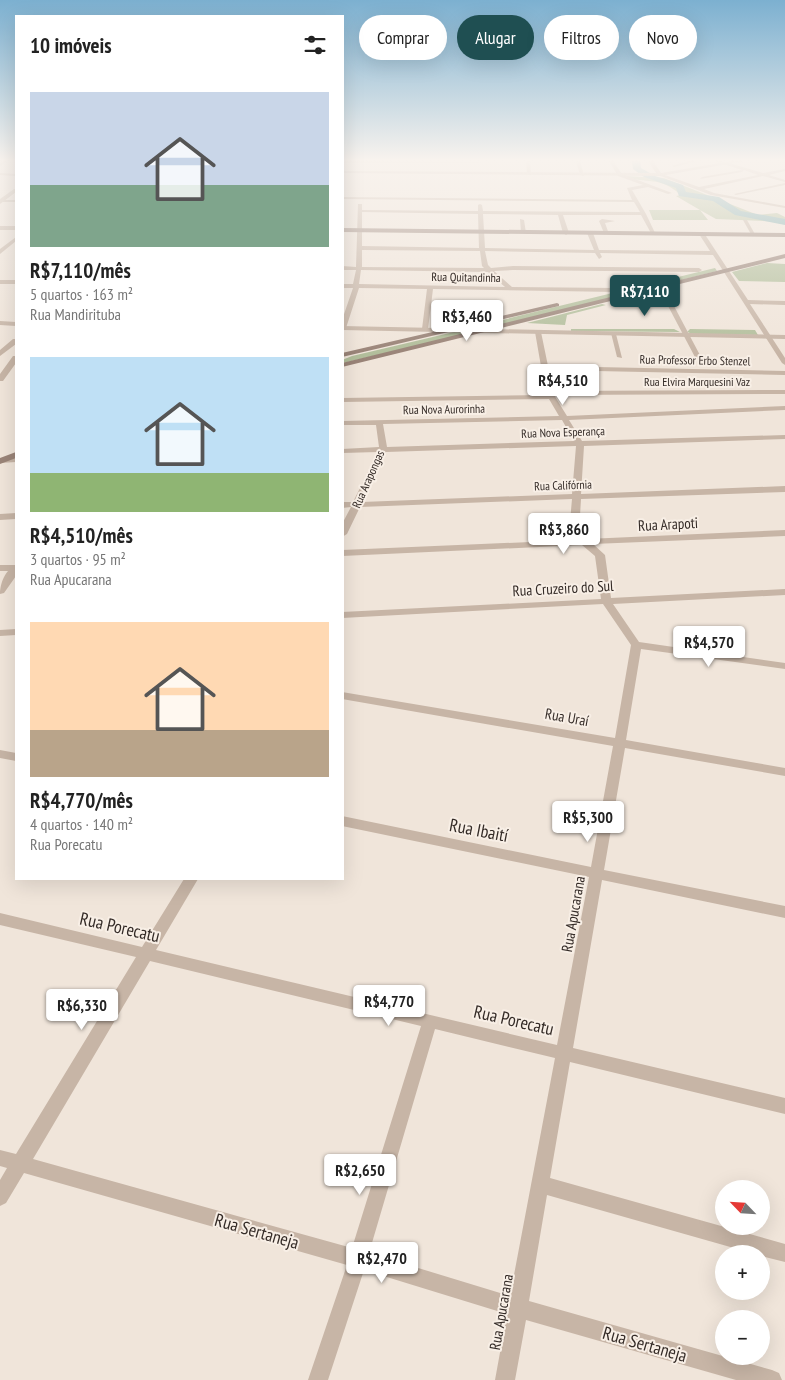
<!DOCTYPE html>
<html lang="pt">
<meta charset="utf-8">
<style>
body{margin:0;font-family:"PT Sans Narrow",sans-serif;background:#f2f2f2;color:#222;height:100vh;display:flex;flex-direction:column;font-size:19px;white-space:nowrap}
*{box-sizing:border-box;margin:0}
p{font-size:16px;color:#767676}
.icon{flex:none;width:28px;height:28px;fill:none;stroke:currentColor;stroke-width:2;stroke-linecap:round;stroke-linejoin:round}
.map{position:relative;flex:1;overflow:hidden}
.drawer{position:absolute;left:15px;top:15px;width:329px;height:865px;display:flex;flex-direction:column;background:#fff;border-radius:0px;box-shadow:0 5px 20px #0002}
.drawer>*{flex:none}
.top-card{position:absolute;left:359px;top:15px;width:351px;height:45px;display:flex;gap:10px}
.needle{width:32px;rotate:295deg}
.controls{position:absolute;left:715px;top:1180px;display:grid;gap:10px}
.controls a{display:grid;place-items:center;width:55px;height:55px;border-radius:50%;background:#fff;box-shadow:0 5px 20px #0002;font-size:25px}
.price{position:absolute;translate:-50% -42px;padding:0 11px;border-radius:5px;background:#fff;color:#222;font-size:16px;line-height:32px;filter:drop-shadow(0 1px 2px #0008)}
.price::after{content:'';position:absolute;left:50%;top:30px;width:15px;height:11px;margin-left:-8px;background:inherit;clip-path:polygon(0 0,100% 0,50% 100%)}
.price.selected{background:#1f4f52;color:#fff}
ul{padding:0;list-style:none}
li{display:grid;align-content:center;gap:10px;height:265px;padding:0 15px}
li span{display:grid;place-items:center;height:155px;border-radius:0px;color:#555}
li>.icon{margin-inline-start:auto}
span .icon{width:90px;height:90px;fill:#fffc;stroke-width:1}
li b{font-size:21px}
h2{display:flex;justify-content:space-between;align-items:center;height:60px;padding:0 15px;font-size:21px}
.pill{padding:0 18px;border-radius:22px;background:#fff;box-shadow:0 5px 20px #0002;font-size:18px;line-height:45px}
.pill.selected{background:#1f4f52;color:#fff}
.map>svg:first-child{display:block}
</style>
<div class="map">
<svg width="785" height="1380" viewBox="0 0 785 1380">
<rect width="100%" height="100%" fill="#f0e5da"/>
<path fill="#b2be9b" d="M624,176L664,178L758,215L777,213L785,217V222L716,219L700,210L708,220H653L649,210H700L676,196L681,195C658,175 648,185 624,176Z
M767,263L785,264V282L739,281L732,272Z
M715,268L717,271L502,325L486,324Z
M602,304L606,305L567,315L565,325L527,323Z
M571,329H674L680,332L571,331Z
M690,329L755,330L758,335L693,334L687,332Z
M454,332L471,333L343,363L342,360L352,356Z"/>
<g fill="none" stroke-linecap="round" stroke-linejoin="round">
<path fill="#7aa9ab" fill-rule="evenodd" d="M632,161H640L641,168L655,176L683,185L686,192L719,197L741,211L785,219V225L735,215L713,201L679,196L676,188L644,177L633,169Z"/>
<path fill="#c7b5a6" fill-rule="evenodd" d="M2,161H8L0,166V163Z
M342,161L478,162L480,163H342Z
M526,161H530L531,175L527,174Z
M576,161H580L584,176L580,175Z
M609,161H613L622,174L672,193L668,194L648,187L632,190L646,214L656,235H652L641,215H563L569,233L566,235L563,233L558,215L483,214L485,248L594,250L587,233L590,231L593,233L599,250L710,251L699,234L704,233L748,300L785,301V305L750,304L785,358V365L782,363L713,255L600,253L602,257L599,259L595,253L485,251L488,265L491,268L513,266L699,268L702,270L699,272L513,270L494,271L512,287L617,288L620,290L617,292L433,289L428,329L425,331L422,329L427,289L359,288L346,328L342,330V320L353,288H342V284H353L356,270H342V266L356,267L358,204H362V210L478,211V205L480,204L482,205L483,211L640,212L634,202L342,199V197L632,200L627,188L643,185L618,176ZM362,212L478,214L479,248L362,246ZM362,250L480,251L482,266L484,268L362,267ZM361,270L488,272L505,287L359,284Z
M688,161H698L674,167L672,166Z
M714,161H722L763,173L785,169V171L769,175L785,180V182L763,176L704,189L714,193L785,206V208L711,195L658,175L662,174L699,187L758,175L744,170L742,172L700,179L702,177L742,170Z
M0,173L16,174V176L0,175Z
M785,183V185L736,195L734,194Z
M0,200H16V202H0Z
M520,219L524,220L526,233L521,232Z
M602,219L615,221L605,223L609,234L604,233L599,221Z
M743,220H747L756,236H752Z
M16,237V241L0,254V249Z
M0,280H16V284H0Z
M661,285L664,287L702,359L701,360L696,359L658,287Z
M538,330L541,332L548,366L785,371V375L548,370L552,391L785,390V394L554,395L567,416L785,406V410L569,420L582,441L785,435V439L584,446L581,494L785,486V492L581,499L579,532L587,539L785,530V536L593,544L605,555L611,598L785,589V595L613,604L639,642L785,663V669L641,649L626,740L785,768V776L625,748L604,870L785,906V918L602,880L573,1048L785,1098V1114L570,1062L550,1178L785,1244V1262L761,1256V1254H755L547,1195L529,1301L772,1370L779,1373L782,1380H736L526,1320L515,1380H495L507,1314L364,1270L328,1380H308L347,1265L24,1173L6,1203L0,1206V1180L7,1168L0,1166V1150L16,1154L136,957L0,925V913L142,947L184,879H198L156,950L557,1045L589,877L342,826V816L591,867L613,746L342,699V692L615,738L631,645L603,604L342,618V612L601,599L595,556L582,545L342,556V550L576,540L569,533L572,499L360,507L347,534L342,537V524L351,507L342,508V502H353L378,452L342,453V449L379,447L376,425H342V421L559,416L549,399L342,402V398L546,395L535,332ZM562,420L574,441L387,447L383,424ZM576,446L572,494L362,502L386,452ZM150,961L421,1026L352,1248L33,1159ZM435,1029L555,1058L510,1296L369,1253Z
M611,333L616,334L622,358L617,357Z
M16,458V462L0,463V459Z
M16,513V519L0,520V514Z
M0,565H16V571H0Z
M16,629V635L0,636V630Z
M0,750L16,753V761L0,758Z"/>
<path fill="#c7b5a6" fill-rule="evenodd" d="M648,161H653L661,173L732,161H745L660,176L342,173V171L656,173Z
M14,189H16V192L0,204V199Z
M0,226H16V230H0Z
M0,321L16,322V326L0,325Z
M342,326L785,335V339L342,330Z
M13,339H16V344L0,356V350Z
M13,356H16V363L3,381H0V374Z
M16,566V576L4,593L0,594C0,584 5,569 16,566Z"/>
<path fill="#9a8478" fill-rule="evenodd" d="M342,228L785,233V237L342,232Z
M785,254V258L342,367V363Z
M557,303L559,304V306L342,357V353Z
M16,452V458L0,464V458Z"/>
</g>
<linearGradient id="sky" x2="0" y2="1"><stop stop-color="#7cb0d0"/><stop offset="0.45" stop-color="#f8f3ee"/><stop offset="1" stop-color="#f8f3ee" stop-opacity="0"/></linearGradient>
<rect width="785" height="355" fill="url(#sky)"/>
<g text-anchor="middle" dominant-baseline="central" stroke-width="4" stroke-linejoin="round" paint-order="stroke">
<g font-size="12" fill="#342b27" stroke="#f8efe6">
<text transform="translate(466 277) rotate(1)">Rua Quitandinha</text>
<text transform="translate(695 360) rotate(1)">Rua Professor Erbo Stenzel</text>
<text x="697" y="381">Rua Elvira Marquesini Vaz</text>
<text transform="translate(444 409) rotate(-1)">Rua Nova Aurorinha</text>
<text transform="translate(563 432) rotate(-2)">Rua Nova Esperança</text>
<text transform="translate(368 479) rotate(-66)">Rua Arapongas</text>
<text transform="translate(563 485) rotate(-2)">Rua Califórnia</text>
</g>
<g font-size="15" fill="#342b27" stroke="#f8efe6">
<text transform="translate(668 524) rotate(-3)">Rua Arapoti</text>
<text transform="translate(563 588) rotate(-3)">Rua Cruzeiro do Sul</text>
<text transform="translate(567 717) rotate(10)">Rua Uraí</text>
<text transform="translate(573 914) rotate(-80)">Rua Apucarana</text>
<text transform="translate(501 1312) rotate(-80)">Rua Apucarana</text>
</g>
<g font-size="18" fill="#342b27" stroke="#f8efe6">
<text transform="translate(479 830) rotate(11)">Rua Ibaití</text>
<text transform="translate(120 927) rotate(13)">Rua Porecatu</text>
<text transform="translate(514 1020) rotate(13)">Rua Porecatu</text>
<text transform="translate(257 1231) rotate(16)">Rua Sertaneja</text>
<text transform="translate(645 1344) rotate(16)">Rua Sertaneja</text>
</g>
</g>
</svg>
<div class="controls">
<a><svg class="needle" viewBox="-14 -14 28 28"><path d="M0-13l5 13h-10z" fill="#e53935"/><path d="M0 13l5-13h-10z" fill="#767676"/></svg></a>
<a>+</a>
<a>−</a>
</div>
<b class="price selected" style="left:645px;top:317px">R$7,110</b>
<b class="price" style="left:467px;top:342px">R$3,460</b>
<b class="price" style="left:563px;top:406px">R$4,510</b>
<b class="price" style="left:564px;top:555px">R$3,860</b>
<b class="price" style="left:709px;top:668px">R$4,570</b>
<b class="price" style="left:588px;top:843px">R$5,300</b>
<b class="price" style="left:389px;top:1027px">R$4,770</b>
<b class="price" style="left:82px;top:1031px">R$6,330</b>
<b class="price" style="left:360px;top:1196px">R$2,650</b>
<b class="price" style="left:382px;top:1284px">R$2,470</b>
<div class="top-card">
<a class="pill">Comprar</a>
<a class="pill selected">Alugar</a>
<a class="pill">Filtros</a>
<a class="pill">Novo</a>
</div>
<section class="drawer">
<h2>10 imóveis<svg class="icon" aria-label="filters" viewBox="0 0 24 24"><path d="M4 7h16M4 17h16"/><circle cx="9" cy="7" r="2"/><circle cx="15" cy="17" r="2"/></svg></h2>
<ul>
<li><span style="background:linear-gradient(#c9d6e8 60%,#7fa58c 0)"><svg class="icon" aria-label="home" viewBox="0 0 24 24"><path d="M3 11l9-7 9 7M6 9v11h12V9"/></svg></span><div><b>R$7,110/mês</b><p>5 quartos · 163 m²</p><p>Rua Mandirituba</p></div></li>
<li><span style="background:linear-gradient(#bfe0f5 75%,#8fb573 0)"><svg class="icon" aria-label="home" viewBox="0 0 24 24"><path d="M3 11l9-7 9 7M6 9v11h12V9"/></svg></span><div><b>R$4,510/mês</b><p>3 quartos · 95 m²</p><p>Rua Apucarana</p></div></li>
<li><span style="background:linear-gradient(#ffd9b3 70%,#b9a48a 0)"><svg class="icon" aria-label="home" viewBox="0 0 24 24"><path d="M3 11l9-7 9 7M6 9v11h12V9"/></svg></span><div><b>R$4,770/mês</b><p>4 quartos · 140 m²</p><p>Rua Porecatu</p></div></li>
</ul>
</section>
</div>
